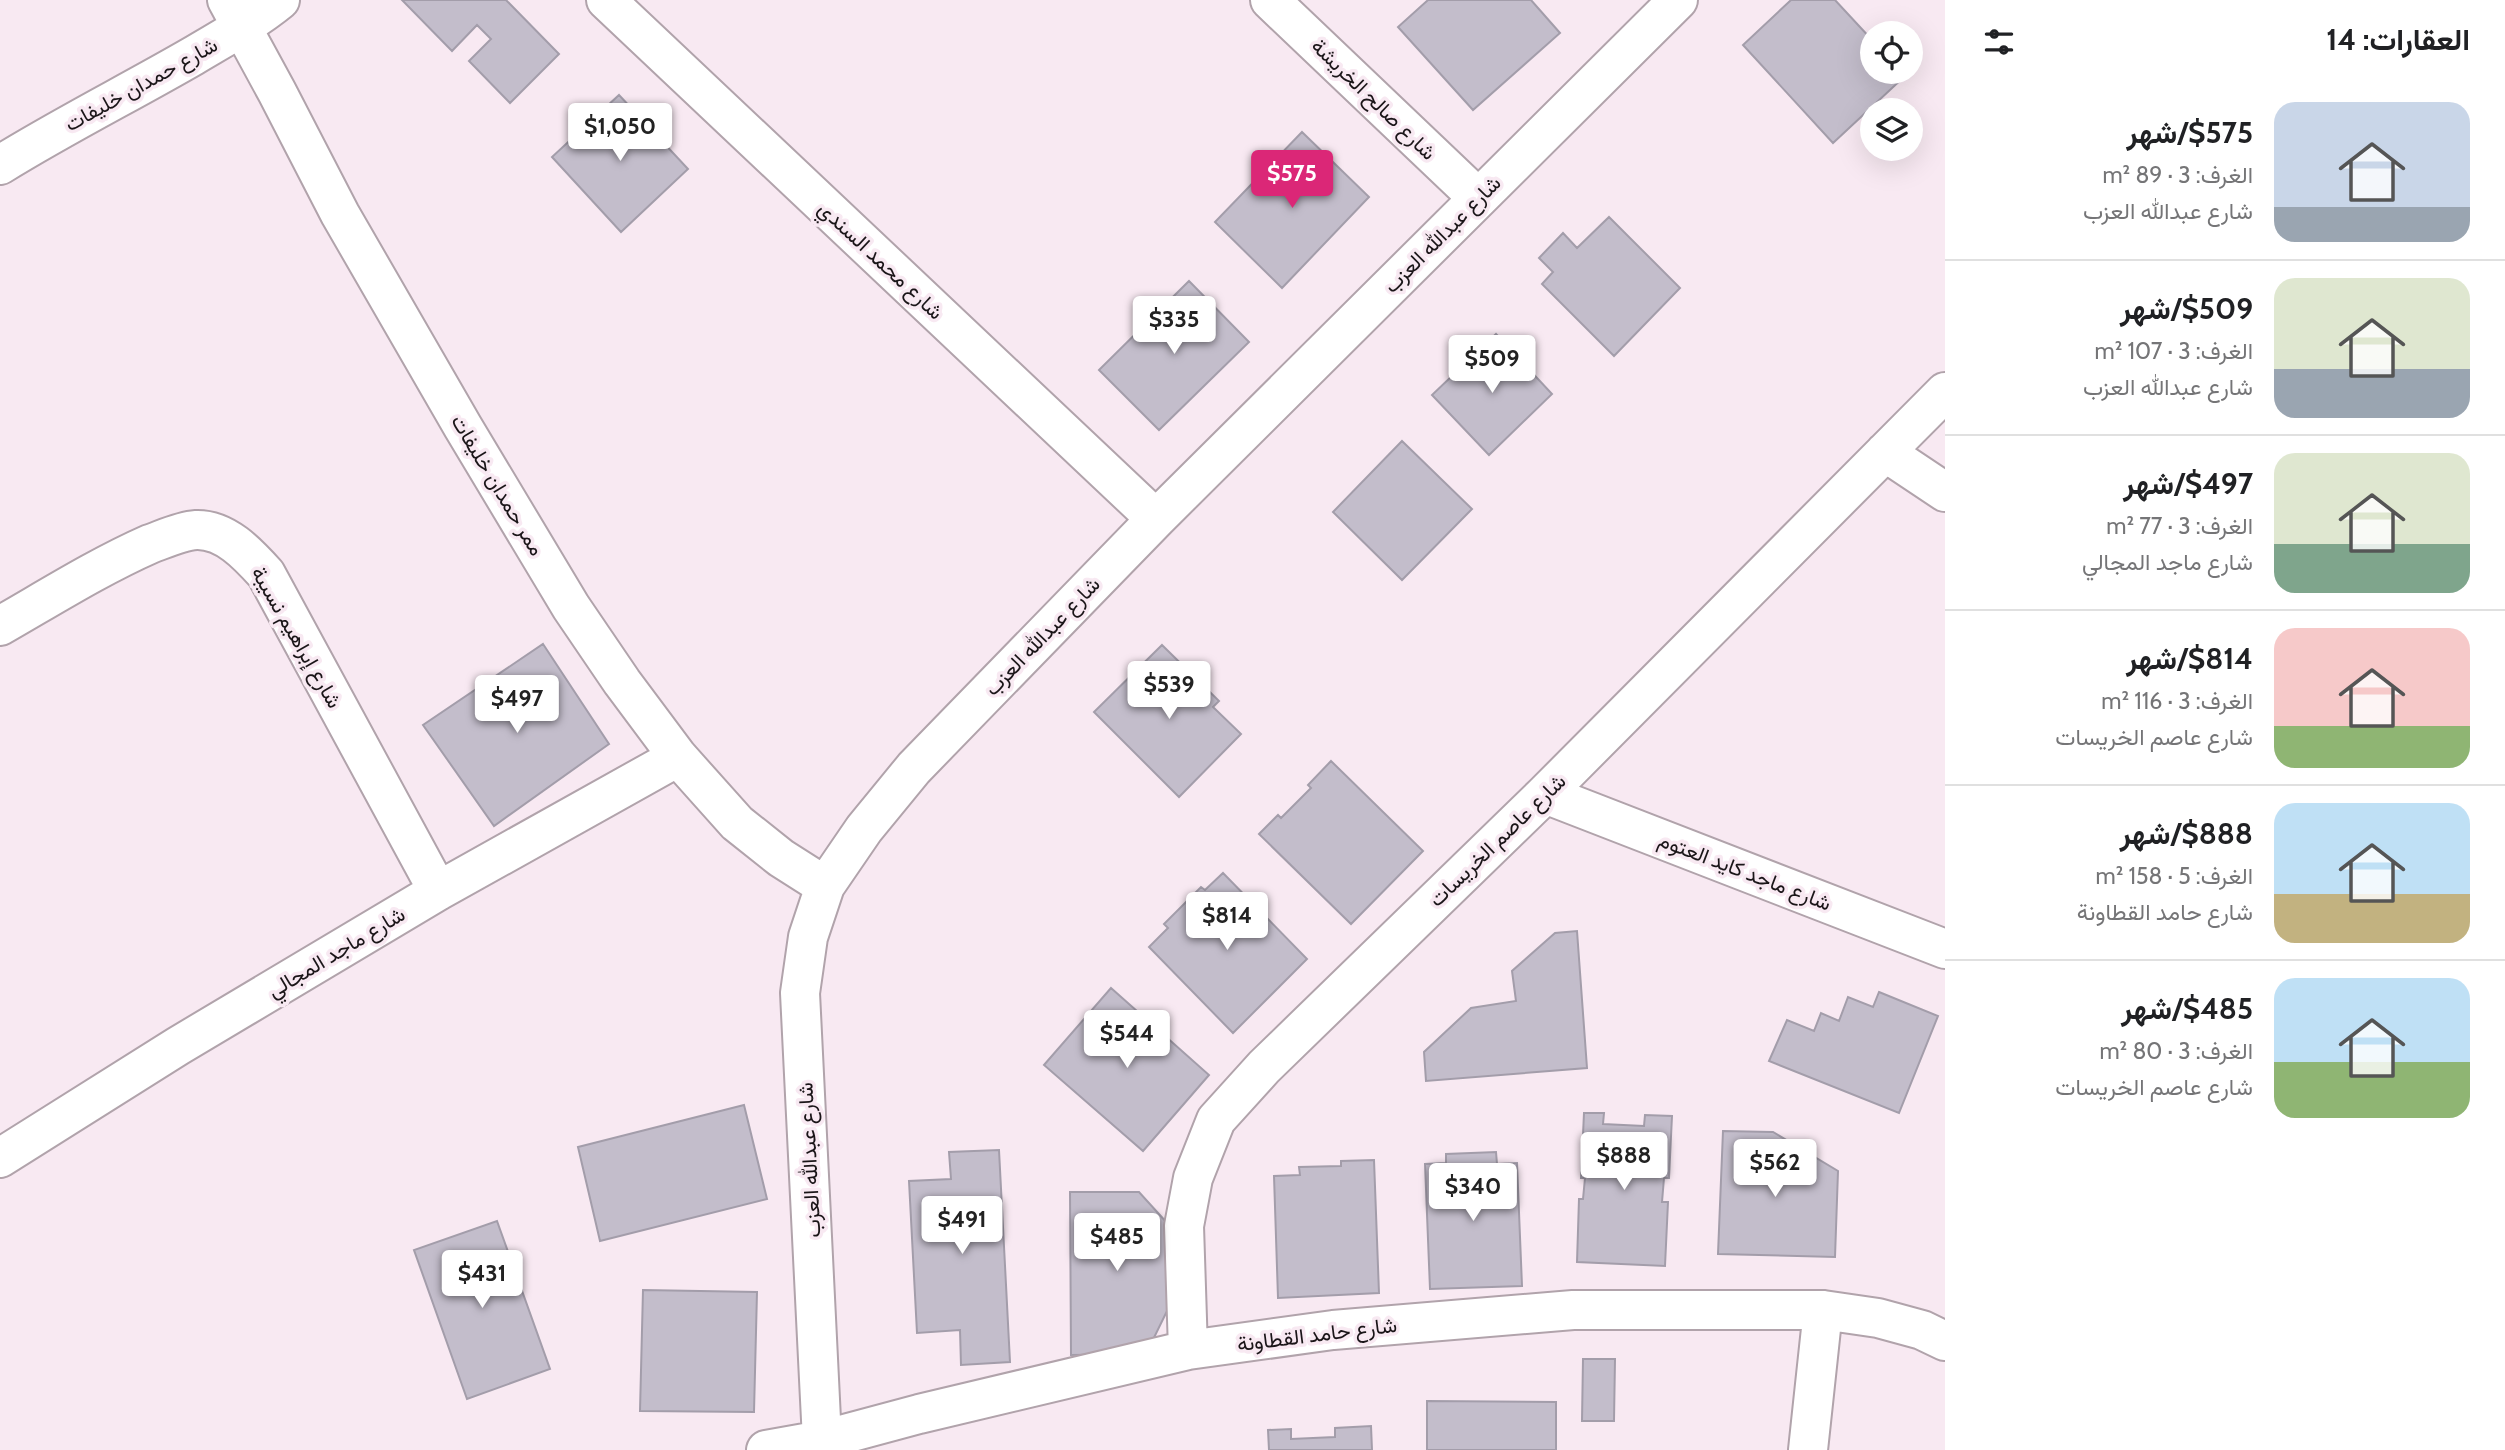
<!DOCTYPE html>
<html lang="ar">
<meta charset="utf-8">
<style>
body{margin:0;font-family:Cabin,Vazirmatn,sans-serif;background:#f6f6f6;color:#202124;direction:rtl;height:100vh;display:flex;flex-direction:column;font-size:26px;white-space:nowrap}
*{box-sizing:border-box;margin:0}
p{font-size:23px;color:#757577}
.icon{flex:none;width:38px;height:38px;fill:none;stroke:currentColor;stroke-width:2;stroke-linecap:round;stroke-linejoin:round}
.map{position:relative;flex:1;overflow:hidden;direction:ltr}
.side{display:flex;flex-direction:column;background:#fff;width:560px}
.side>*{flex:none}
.controls{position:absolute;left:1860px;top:21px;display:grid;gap:14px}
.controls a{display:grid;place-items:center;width:63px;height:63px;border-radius:50%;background:#fff;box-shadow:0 7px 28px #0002;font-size:35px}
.price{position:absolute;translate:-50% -60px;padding:0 16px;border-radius:7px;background:#fff;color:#222;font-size:23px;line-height:46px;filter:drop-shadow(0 2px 4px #0008)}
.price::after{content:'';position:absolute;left:50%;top:42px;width:21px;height:16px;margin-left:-10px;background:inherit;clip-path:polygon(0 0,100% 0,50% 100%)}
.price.current{background:#db2777;color:#fff}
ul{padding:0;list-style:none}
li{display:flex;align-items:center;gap:21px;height:175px;padding:0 35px}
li+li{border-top:2px solid #e0e0e0}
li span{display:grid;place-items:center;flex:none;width:196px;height:140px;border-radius:21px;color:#555}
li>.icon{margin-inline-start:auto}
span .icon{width:84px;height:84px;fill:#fffc;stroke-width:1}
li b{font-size:30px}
h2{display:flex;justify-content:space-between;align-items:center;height:84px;padding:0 35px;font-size:30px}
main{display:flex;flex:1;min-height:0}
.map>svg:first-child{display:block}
</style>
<main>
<section class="side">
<h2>العقارات: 14<svg class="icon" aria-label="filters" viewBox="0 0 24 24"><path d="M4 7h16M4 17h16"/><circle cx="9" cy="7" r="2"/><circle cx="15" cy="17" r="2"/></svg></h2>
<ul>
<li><span style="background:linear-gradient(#c9d6e8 75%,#9aa5b1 0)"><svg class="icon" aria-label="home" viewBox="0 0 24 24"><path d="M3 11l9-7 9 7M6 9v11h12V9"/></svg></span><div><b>$575/شهر</b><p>الغرف: 3 · 89 m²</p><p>شارع عبدالله العزب</p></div></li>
<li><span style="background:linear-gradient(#dfe7d0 65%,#9aa5b1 0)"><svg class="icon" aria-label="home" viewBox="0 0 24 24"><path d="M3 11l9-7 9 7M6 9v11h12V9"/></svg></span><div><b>$509/شهر</b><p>الغرف: 3 · 107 m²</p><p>شارع عبدالله العزب</p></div></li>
<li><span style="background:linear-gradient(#dfe7d0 65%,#7fa58c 0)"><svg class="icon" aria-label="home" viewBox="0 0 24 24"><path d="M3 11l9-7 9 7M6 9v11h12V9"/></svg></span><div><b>$497/شهر</b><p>الغرف: 3 · 77 m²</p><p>شارع ماجد المجالي</p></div></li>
<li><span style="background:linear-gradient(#f6c9c9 70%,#8fb573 0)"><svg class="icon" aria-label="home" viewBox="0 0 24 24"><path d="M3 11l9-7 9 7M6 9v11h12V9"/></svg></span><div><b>$814/شهر</b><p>الغرف: 3 · 116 m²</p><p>شارع عاصم الخريسات</p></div></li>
<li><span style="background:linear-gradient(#bfe0f5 65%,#c2b280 0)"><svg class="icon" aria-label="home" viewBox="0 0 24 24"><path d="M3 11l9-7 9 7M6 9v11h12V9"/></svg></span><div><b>$888/شهر</b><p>الغرف: 5 · 158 m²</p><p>شارع حامد القطاونة</p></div></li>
<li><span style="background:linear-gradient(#bfe0f5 60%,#8fb573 0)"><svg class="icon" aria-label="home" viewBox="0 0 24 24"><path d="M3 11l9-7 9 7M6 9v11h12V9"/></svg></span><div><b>$485/شهر</b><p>الغرف: 3 · 80 m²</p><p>شارع عاصم الخريسات</p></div></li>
</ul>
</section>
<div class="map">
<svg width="1945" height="1450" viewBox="0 0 1945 1450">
<rect width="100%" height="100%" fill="#f8e9f2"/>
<path fill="#c3bdcb" stroke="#a39daa" stroke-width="2" d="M402,0H506L559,54L510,103L469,61L491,39L477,25L452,51Z
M1428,0H1531L1560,33L1473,110L1398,27Z
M1791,0H1835L1872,40V72H1901L1905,76L1833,143L1743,45Z
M619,95L688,169L621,232L552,157Z
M1302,132L1369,197L1282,288L1215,222Z
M1609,217L1680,288L1614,356L1542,284L1553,272L1539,258L1563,233L1577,248Z
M1189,281L1249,342L1159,430L1099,370Z
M1496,334L1552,394L1489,455L1432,395Z
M1402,441L1472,509L1402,580L1333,512Z
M543,644L609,744L494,826L423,725Z
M1162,645L1219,701L1213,707L1241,734L1179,797L1094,712Z
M1331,761L1423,851L1351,924L1259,834L1278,815L1281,818L1311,788L1308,785Z
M1223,873L1307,959L1233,1033L1149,947L1168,928L1164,924L1201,887L1205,890Z
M1577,931L1587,1068L1426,1081L1424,1052L1471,1008L1516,1001L1512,971L1555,933Z
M1111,988L1209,1075L1143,1151L1044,1065Z
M1879,992L1938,1016L1899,1113L1769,1061L1787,1020L1814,1031L1821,1013L1839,1021L1848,997L1873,1007Z
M744,1105L767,1199L600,1241L578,1147Z
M1584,1113H1604L1603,1124L1644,1126L1645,1115L1672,1116L1669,1178H1664L1662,1202H1668L1665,1266L1577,1262L1579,1199H1583L1585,1178H1581Z
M1723,1131L1773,1132L1838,1171L1835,1257L1718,1254Z
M999,1150L1010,1362L961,1365L960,1330L917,1333L909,1181L951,1179L949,1152Z
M1496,1152L1497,1164L1517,1163L1522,1286L1430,1289L1425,1164L1446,1163V1154Z
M1374,1160L1379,1293L1278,1298L1274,1176L1300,1175L1299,1167L1341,1166V1161Z
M1070,1192H1139L1168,1224V1309L1146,1354L1071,1355Z
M497,1221L550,1369L467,1399L414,1250Z
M643,1290L757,1292L754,1412L640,1411Z
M1583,1359H1615L1614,1421H1582Z
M1427,1401L1556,1402V1450H1427Z
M1371,1426L1372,1450H1269L1268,1430L1291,1429V1439L1335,1437V1428Z"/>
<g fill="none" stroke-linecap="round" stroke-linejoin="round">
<defs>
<path id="minor" d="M227,0L277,92L340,214L463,427L571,607L622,682L678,757L737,823L781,858L825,886
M606,0L1156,519
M1270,0L1478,198
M0,165C63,126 129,93 193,56C223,38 253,22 280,0
M1885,452L1945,492
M0,626C49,598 98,567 150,544C164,539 181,531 196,530C225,529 248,554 266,574L438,891
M1545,794L1945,949
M0,1158L178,1046L438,891L678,757
M1188,1350L1184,1226L1193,1178L1216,1120L1264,1067L1545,794L1945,392
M822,1440L800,993L808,937L825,886L864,829L914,768L1156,519L1678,0
M766,1450L822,1440L919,1414L1188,1350L1333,1330L1573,1310H1823L1878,1318L1922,1330L1945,1341
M1808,1450L1823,1310"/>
</defs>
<use href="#minor" stroke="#b1a3ab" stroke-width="42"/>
<use href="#minor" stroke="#fff" stroke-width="38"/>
</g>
<g text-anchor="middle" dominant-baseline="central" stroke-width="7" stroke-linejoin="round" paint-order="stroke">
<g font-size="21" fill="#1a1518" stroke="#f8e9f2">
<text transform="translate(141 84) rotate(-29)">شارع حمدان خليفات</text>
<text transform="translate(1374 99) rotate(44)">شارع صالح الخريشة</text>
<text transform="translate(1442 234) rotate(-45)">شارع عبدالله العزب</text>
<text transform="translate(881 260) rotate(43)">شارع محمد السندي</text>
<text transform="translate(498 485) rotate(59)">ممر حمدان خليفات</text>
<text transform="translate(1042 636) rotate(-46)">شارع عبدالله العزب</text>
<text transform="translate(297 637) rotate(60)">شارع إبراهيم نسيبة</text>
<text transform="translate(1497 840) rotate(-44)">شارع عاصم الخريسات</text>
<text transform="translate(1745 871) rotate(21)">شارع ماجد كايد العتوم</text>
<text transform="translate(336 952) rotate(-31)">شارع ماجد المجالي</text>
<text transform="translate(809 1160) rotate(-93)">شارع عبدالله العزب</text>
<text transform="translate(1317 1334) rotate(-7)">شارع حامد القطاونة</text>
</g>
</g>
</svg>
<div class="controls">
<a><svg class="icon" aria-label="locate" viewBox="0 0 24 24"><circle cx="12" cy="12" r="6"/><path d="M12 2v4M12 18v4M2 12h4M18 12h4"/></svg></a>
<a><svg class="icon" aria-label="layers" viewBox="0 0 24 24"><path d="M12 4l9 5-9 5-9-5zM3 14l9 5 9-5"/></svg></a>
</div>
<b class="price" style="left:620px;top:163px">$1,050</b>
<b class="price current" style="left:1292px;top:210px">$575</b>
<b class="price" style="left:1174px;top:356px">$335</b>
<b class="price" style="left:1492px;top:395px">$509</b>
<b class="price" style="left:1169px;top:721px">$539</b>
<b class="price" style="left:517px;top:735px">$497</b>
<b class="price" style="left:1227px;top:952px">$814</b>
<b class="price" style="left:1127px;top:1070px">$544</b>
<b class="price" style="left:1624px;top:1192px">$888</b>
<b class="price" style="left:1775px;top:1199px">$562</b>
<b class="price" style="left:1473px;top:1223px">$340</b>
<b class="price" style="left:962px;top:1256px">$491</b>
<b class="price" style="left:1117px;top:1273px">$485</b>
<b class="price" style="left:482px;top:1310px">$431</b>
</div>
</main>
